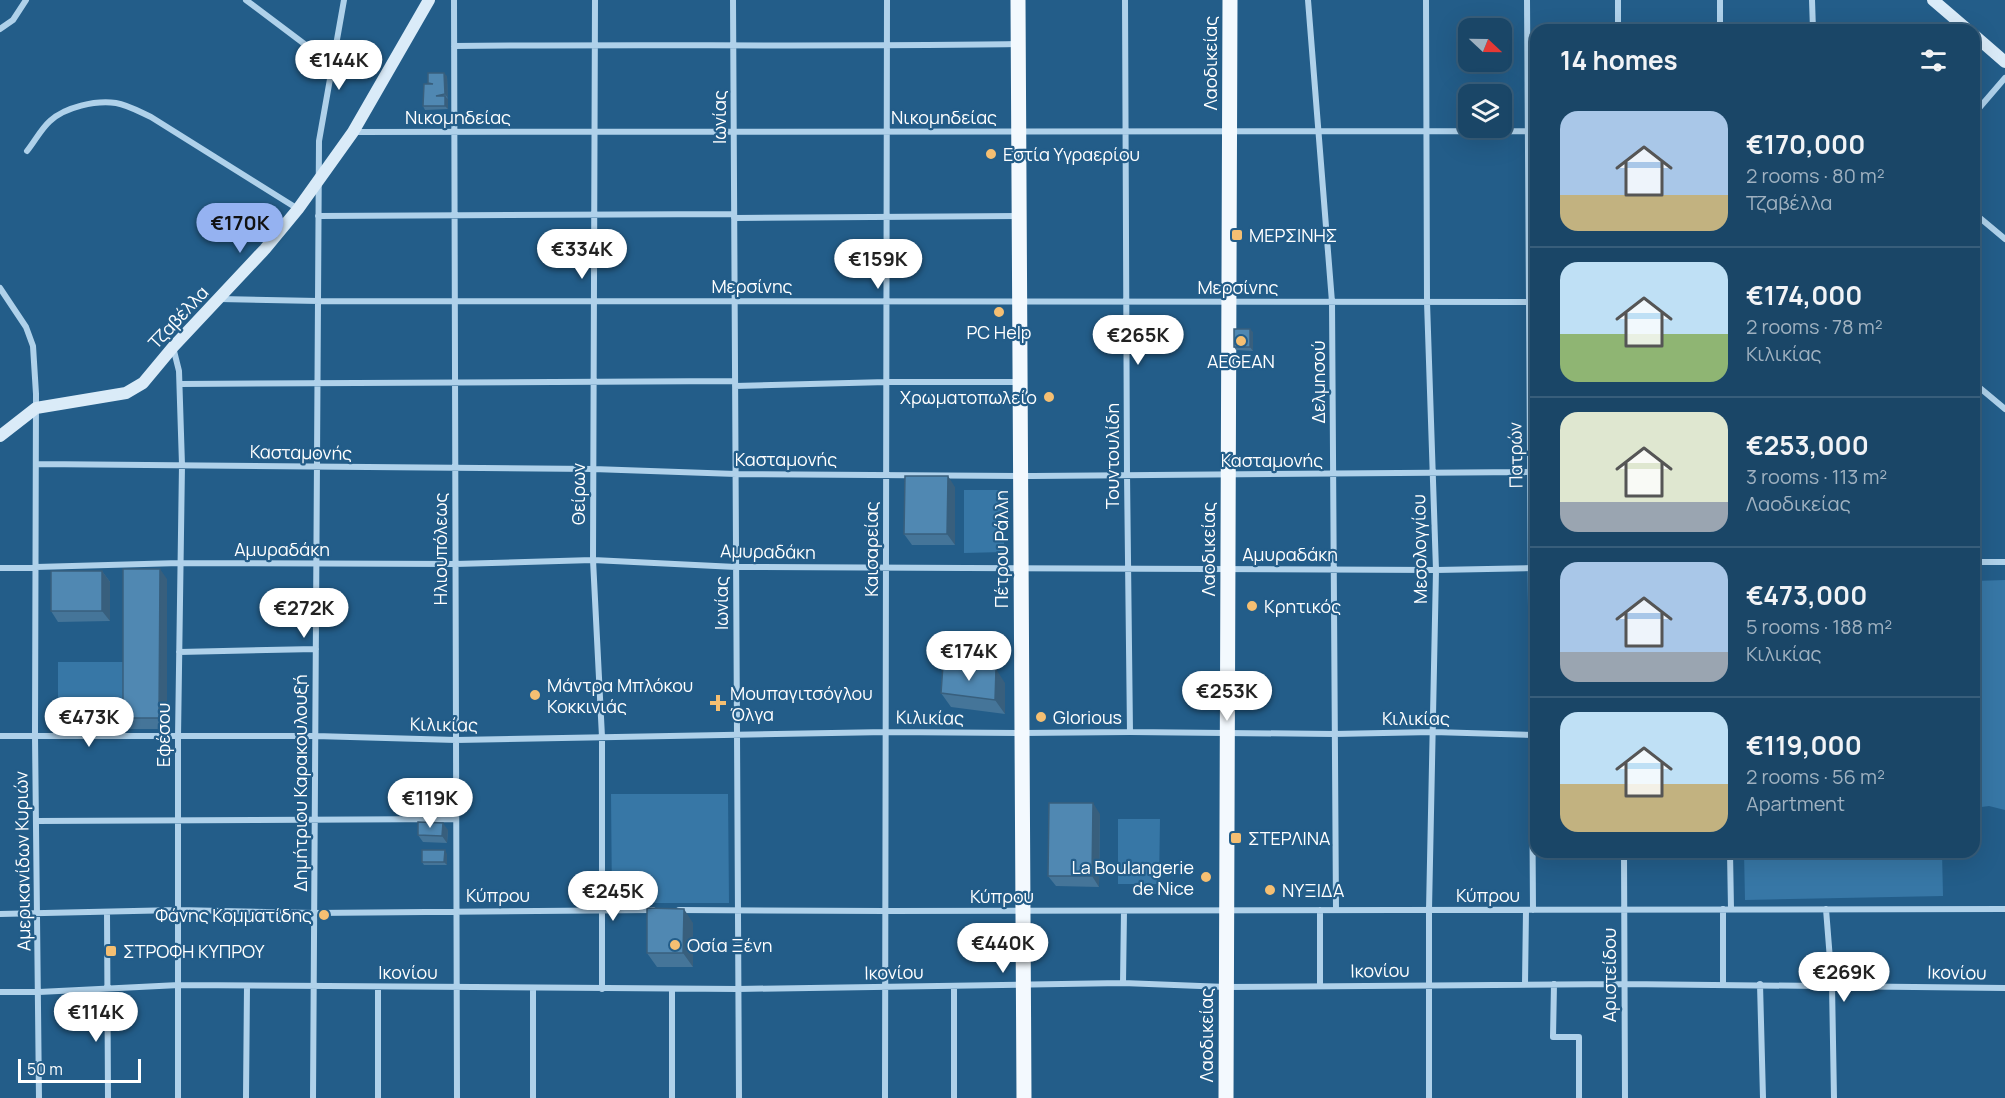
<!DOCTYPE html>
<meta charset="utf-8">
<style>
body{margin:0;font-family:Manrope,sans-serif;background:#275070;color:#f1f3f6;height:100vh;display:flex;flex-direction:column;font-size:22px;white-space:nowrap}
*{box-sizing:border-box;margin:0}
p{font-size:20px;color:#9fb1c0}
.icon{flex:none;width:33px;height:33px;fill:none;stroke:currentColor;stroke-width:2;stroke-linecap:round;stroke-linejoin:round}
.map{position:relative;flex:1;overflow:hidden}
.sheet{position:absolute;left:1530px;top:24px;width:450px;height:834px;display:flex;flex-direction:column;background:#1a4667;border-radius:18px;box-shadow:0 6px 24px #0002,0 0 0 2px #385e7b}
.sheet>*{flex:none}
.needle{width:39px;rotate:112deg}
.controls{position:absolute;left:1458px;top:18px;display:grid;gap:12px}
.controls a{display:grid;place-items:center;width:54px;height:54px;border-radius:12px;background:#1a4667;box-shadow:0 6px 24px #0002,0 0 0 2px #385e7b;font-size:30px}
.scale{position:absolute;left:18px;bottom:15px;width:123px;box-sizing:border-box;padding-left:6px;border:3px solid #fff;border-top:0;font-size:16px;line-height:21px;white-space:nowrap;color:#fff;-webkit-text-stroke:4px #235d89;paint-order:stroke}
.price{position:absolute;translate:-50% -51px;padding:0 14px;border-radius:21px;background:#fff;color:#222;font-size:20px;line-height:39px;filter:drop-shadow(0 2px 3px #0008)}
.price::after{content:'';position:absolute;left:50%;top:36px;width:18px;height:14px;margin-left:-9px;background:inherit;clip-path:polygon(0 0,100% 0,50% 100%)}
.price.on{background:#95b2f1;color:#111}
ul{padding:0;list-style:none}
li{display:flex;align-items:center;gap:18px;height:150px;padding:0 30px}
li+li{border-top:2px solid #385e7b}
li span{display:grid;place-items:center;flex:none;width:168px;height:120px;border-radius:18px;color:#555}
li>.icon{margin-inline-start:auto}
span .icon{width:72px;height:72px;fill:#fffc;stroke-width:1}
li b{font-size:26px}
h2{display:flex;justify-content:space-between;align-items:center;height:72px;padding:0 30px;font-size:26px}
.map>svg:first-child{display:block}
</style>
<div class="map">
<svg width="2005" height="1098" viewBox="0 0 2005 1098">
<rect width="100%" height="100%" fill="#235d89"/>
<path fill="#3777a6" d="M964,490H1004V552L964,553Z
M2005,580V810L1989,806L1974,808V581Z
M58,662H131V703H58Z
M611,794H728L729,903H612Z
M1118,819H1160L1159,884H1118Z
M1744,852H1942L1943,896L1745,900Z"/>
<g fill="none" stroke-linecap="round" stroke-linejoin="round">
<path stroke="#afd1ea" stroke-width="6" d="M246,0L331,64
M454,0L457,1098
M595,0L593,560L602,737V989
M733,0L739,1098
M1125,0L1127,474L1130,732
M1308,0L1332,302L1336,910
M1426,0L1427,302L1436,570L1429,910V1098
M1527,0L1533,910
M1618,0V30
M1720,0V30
M1812,0L1813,30
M0,29L13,20L26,0
M454,46C642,44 830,47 1017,44
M1974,114L2005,78
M353,132L1536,131
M27,151C35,141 41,129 50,121C65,107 96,100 116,103C128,105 140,112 151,117L298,209
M1974,213L2005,239
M318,216L734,214
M734,218L1018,216
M0,288L26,327L33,346L36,394L35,736L39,1098
M220,299L318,301L1536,302
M173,347L179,371L182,465L178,737V1098
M1974,383L2005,409
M180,384L735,381
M735,386L887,382H1019
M37,464L593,469L736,474L1033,476L1536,472
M1974,562H2005
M0,568L180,563L455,564L593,560L736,567L1436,570L1536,568
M179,652L316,649
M0,736H315L456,740L887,732L1022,733L1130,732L1334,734L1433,732L1536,735
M36,821L456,819
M1624,852L1625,1098
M1730,852L1731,909
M1826,909L1832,985L1834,1098
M679,910L886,911L2005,909
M107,912L108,1098
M0,914L178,910L314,913L653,910
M1123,983L1124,911
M1525,984L1526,910
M1554,984L1553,1037H1579V1098
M1723,984V909
M1760,984L1763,1098
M1320,985V910
M954,986V1098
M0,992H39L179,985L738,989L1123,983L1226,987L1624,984L2005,988
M246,1098L247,986
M313,1098L319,141L344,0
M378,1098V987
M533,1098V988
M672,1098V989
M885,1098L887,0"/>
<path stroke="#daebf8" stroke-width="12" d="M1933,0L1968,30
M1974,35L2005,62
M0,436L36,408L126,393L143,383L173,347L265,249L298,209L353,132L429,0"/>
<path stroke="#f3f9fe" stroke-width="15" d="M1018,0L1024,1098
M1226,1098L1230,0"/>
</g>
<path fill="#457599" d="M447,76L448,109L425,110L423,106L428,84V83Z
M1253,332V351L1236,350L1234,347Z
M955,487V545H912L904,534Z
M102,571L110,582V621L58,622L51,611Z
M167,579V729H130L123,718Z
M1005,683V714L951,707L941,693Z
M1100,814L1099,887L1056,886L1048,876Z
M448,830L447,843L423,842L418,835Z
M447,854V865H424L422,862Z
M693,923V967H657L647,953Z"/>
<path fill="#385f7d" d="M444,73L447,76L448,98L445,94Z
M445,96L448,99V109L445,106Z
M1250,329L1253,332V351L1250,347Z
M948,476L955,487V545L947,534Z
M160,569L167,579V729L159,718Z
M102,571L110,582V621L102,611Z
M996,669L1005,683V714L995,700Z
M1093,803L1100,814L1099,887L1092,876Z
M443,823L448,830L447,843L442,836Z
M445,850L447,854V865L444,862Z
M684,909L693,923V967L683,953Z"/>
<path fill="#5088b2" stroke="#385f7d" stroke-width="1.5" d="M428,73H444L445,94L436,96H445V106H423L424,84H433L428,83Z
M1234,329H1250V347H1234Z
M905,476H948L947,534H904Z
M123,569H160L159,718H123Z
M51,571H102V611H51Z
M943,665L996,669L995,700L941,693Z
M1049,803H1093L1092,876H1048Z
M418,822L443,823L442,836L418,835Z
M422,850H445L444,862H422Z
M647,908L684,909L683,953H647Z"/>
<g fill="#f5bf72" stroke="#235d89" stroke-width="2">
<circle cx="991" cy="154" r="6"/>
<rect x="1231" y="229" width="12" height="12" rx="3"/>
<circle cx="999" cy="312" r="6"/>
<circle cx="1241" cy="341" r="6"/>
<circle cx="1049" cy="397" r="6"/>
<circle cx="1252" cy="606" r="6"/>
<circle cx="535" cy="695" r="6"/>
<path d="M715 694h6v6h6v6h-6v6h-6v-6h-6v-6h6z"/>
<circle cx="1041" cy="717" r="6"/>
<rect x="1230" y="832" width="12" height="12" rx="3"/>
<circle cx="1206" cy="877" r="6"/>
<circle cx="1270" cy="890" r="6"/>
<circle cx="324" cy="915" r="6"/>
<circle cx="675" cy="945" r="6"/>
<rect x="105" y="945" width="12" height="12" rx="3"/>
</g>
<g text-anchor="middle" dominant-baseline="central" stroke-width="4.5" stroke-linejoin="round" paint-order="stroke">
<g font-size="18" fill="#fff" stroke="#235d89">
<text transform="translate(1210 63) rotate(-90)">Λαοδικείας</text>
<text x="458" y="117">Νικομηδείας</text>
<text transform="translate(719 117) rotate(-90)">Ιωνίας</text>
<text x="944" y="117">Νικομηδείας</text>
<text x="752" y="286">Μερσίνης</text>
<text x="1238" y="287">Μερσίνης</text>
<text transform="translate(178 317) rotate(-47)">Τζαβέλλα</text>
<text transform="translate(1318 382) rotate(-90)">Δελμησού</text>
<text transform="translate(301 452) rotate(1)">Κασταμονής</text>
<text transform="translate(1515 455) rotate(-91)">Πατρών</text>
<text transform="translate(1112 456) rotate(-90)">Τουντουλίδη</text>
<text x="786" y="459">Κασταμονής</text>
<text x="1272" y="460">Κασταμονής</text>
<text transform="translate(578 494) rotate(-90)">Θείρων</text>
<text x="282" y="549">Αμυραδάκη</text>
<text transform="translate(440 549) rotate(-90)">Ηλιουπόλεως</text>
<text transform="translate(871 549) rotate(-90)">Καισαρείας</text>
<text transform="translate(1001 549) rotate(-90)">Πέτρου Ράλλη</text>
<text transform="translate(1208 549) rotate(-90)">Λαοδικείας</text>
<text transform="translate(1419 549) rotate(-91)">Μεσολογγίου</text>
<text transform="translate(768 551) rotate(1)">Αμυραδάκη</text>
<text x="1290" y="554">Αμυραδάκη</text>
<text transform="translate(721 603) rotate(-90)">Ιωνίας</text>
<text transform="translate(930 717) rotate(1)">Κιλικίας</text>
<text x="1416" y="718">Κιλικίας</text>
<text transform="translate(444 724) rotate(1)">Κιλικίας</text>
<text transform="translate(163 735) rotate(-90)">Εφέσου</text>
<text transform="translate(300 783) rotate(-90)">Δημήτριου Καρακουλουξή</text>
<text transform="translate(22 861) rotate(-91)">Αμερικανίδων Κυριών</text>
<text x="498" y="895">Κύπρου</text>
<text x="1488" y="895">Κύπρου</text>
<text x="1002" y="896">Κύπρου</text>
<text transform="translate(1380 970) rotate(-1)">Ικονίου</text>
<text x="408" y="972">Ικονίου</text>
<text transform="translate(894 972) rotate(-1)">Ικονίου</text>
<text transform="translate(1957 972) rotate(1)">Ικονίου</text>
<text transform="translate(1609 975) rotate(-90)">Αριστείδου</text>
<text transform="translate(1206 1035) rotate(-90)">Λαοδικείας</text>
</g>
<g font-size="18" fill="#fff" stroke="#235d89" text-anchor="start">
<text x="1003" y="154">Εστία Υγραερίου</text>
<text x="1249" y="235">ΜΕΡΣΙΝΗΣ</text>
<text x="999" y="332" text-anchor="middle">PC Help</text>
<text x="1241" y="361" text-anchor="middle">AEGEAN</text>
<text x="1037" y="397" text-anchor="end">Χρωματοπωλείο</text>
<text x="1264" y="606">Κρητικός</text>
<text x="547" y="685">Μάντρα Μπλόκου<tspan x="547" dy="21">Κοκκινιάς</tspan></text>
<text x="730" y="693">Μουπαγιτσόγλου<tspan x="730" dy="21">Όλγα</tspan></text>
<text x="1053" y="717">Glorious</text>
<text x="1248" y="838">ΣΤΕΡΛΙΝΑ</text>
<text x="1194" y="867" text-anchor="end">La Boulangerie<tspan x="1194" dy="21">de Nice</tspan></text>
<text x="1282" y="890">ΝΥΞΙΔΑ</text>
<text x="312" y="915" text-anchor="end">Φάνης Κομματίδης</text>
<text x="687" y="945">Οσία Ξένη</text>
<text x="123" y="951">ΣΤΡΟΦΗ ΚΥΠΡΟΥ</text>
</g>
</g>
</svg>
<div class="controls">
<a><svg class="needle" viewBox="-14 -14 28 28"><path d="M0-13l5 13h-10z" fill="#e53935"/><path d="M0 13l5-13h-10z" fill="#9fb1c0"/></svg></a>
<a><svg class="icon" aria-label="layers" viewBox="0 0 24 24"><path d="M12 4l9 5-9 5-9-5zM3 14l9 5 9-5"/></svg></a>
</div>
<div class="scale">50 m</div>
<b class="price" style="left:339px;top:91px">€144K</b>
<b class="price on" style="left:240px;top:254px">€170K</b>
<b class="price" style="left:582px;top:280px">€334K</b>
<b class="price" style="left:878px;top:290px">€159K</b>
<b class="price" style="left:1138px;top:366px">€265K</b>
<b class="price" style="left:304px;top:639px">€272K</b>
<b class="price" style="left:969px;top:682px">€174K</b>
<b class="price" style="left:1227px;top:722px">€253K</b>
<b class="price" style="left:89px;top:748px">€473K</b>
<b class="price" style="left:430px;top:829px">€119K</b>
<b class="price" style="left:613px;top:922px">€245K</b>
<b class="price" style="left:1003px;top:974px">€440K</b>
<b class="price" style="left:1844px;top:1003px">€269K</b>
<b class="price" style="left:96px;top:1043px">€114K</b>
<section class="sheet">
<h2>14 homes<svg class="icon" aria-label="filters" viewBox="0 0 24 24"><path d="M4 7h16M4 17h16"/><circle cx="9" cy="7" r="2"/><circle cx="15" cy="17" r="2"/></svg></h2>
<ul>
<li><span style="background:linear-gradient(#a9c7e8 70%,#c2b280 0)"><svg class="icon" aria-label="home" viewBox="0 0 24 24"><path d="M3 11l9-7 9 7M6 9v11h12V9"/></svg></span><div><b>€170,000</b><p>2 rooms · 80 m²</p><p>Τζαβέλλα</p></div></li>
<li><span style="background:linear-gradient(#bfe0f5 60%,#8fb573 0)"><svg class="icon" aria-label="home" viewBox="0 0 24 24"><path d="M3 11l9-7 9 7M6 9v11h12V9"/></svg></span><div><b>€174,000</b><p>2 rooms · 78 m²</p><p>Κιλικίας</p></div></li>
<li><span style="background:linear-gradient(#dfe7d0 75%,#9aa5b1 0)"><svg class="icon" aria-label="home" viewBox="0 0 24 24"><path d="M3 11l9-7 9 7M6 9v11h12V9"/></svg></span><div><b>€253,000</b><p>3 rooms · 113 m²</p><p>Λαοδικείας</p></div></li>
<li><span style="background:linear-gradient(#a9c7e8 75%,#9aa5b1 0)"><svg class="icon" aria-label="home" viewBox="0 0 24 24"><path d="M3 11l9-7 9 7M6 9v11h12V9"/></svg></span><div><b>€473,000</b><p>5 rooms · 188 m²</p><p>Κιλικίας</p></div></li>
<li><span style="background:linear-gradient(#bfe0f5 60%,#c2b280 0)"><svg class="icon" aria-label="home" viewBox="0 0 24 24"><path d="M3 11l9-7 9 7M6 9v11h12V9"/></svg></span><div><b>€119,000</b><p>2 rooms · 56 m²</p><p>Apartment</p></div></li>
</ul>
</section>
</div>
